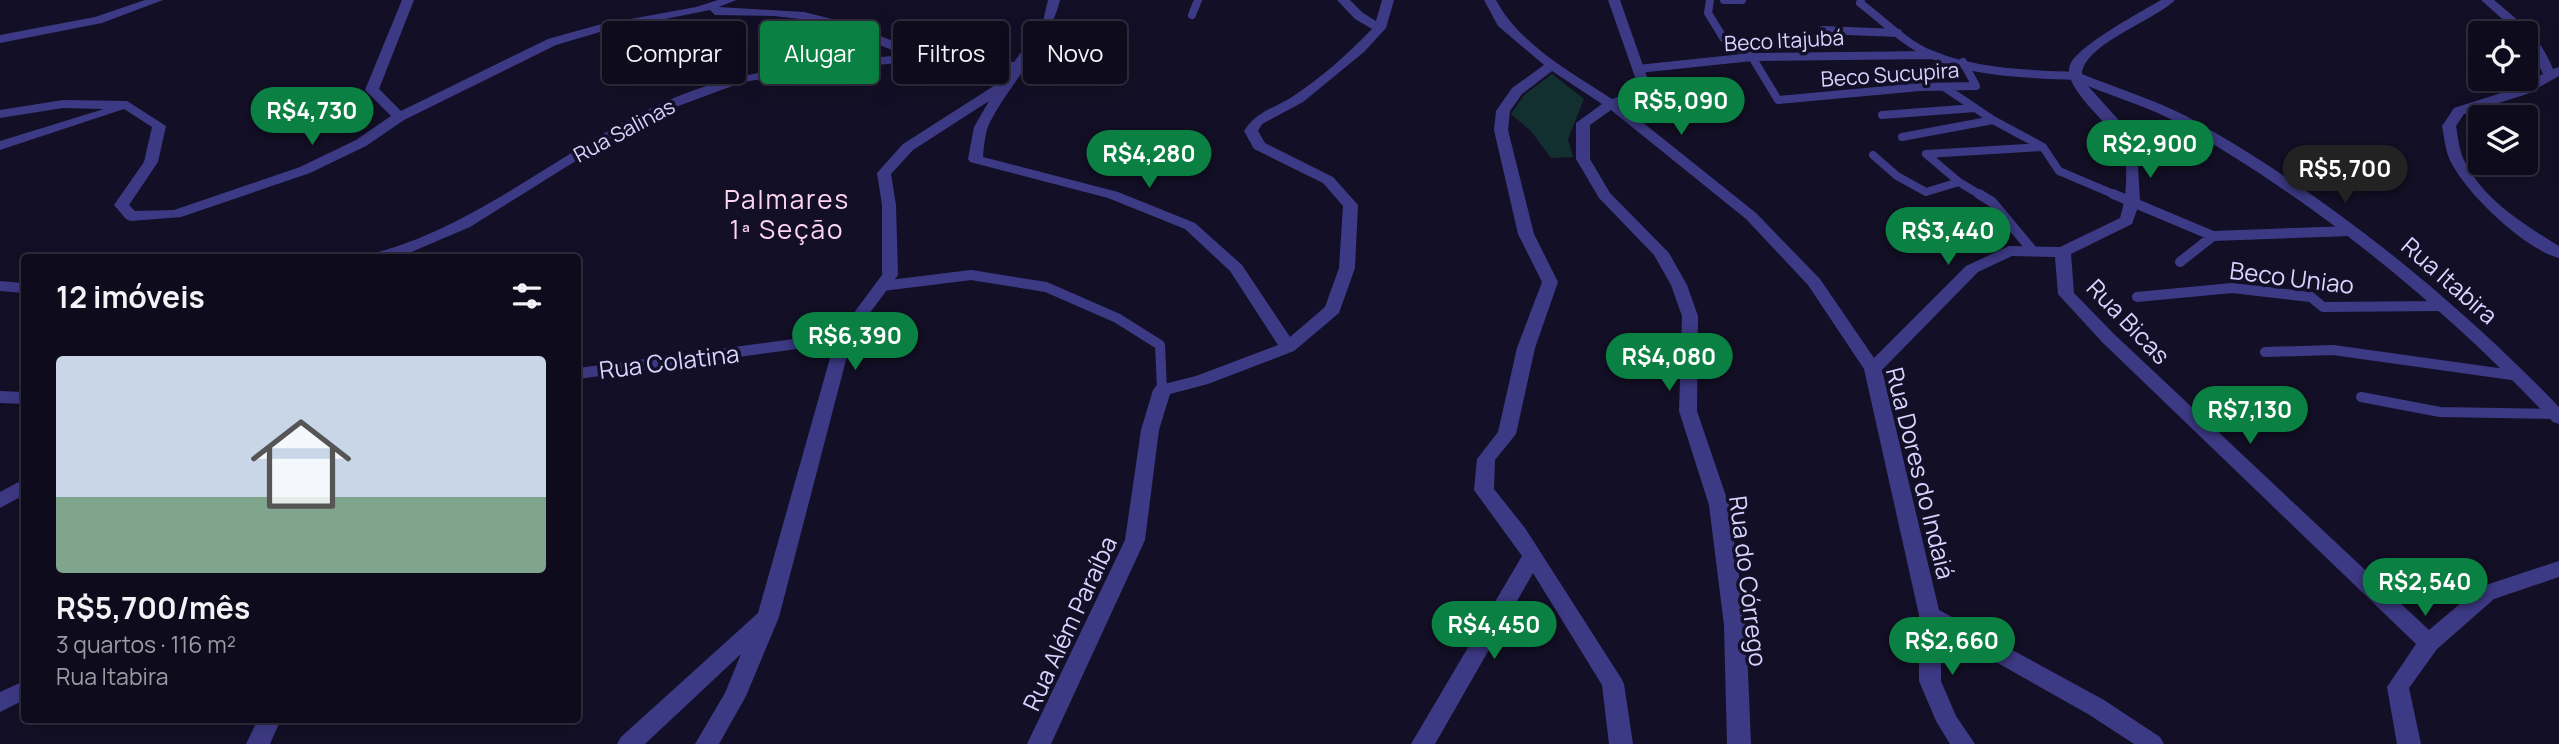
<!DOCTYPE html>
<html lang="pt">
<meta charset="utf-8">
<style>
body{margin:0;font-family:Manrope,sans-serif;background:#1c1929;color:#f1f3f6;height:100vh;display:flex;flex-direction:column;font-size:26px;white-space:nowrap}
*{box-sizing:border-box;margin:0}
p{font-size:23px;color:#9b9ba3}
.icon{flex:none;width:38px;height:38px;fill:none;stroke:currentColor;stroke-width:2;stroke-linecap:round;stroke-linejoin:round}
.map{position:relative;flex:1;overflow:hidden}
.panel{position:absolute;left:21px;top:254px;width:560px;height:469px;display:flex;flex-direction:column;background:#0e0b1c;border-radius:7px;box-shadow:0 7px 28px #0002,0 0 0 2px #2e2b3b}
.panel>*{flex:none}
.banner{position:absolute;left:602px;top:21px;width:665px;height:63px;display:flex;gap:14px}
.fabs{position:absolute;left:2468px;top:21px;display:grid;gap:14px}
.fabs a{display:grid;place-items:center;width:70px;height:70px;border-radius:7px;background:#0e0b1c;box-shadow:0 7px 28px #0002,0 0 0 2px #2e2b3b;font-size:35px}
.price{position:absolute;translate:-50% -60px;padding:0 16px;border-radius:24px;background:#0b8043;color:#fff;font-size:23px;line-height:46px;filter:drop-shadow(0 2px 4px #0008)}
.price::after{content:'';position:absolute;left:50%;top:42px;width:21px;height:16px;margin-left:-10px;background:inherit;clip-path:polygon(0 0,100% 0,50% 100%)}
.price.selected{background:#222;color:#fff}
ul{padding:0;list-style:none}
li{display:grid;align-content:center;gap:14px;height:371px;padding:0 35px}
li+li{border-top:2px solid #2e2b3b}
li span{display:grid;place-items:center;height:217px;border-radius:7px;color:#555}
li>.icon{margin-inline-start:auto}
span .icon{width:126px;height:126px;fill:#fffc;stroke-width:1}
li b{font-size:30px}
h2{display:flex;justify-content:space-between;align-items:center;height:84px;padding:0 35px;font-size:30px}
.pill{padding:0 24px;border-radius:7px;background:#0e0b1c;box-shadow:0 7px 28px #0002,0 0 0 2px #2e2b3b;font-size:24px;line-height:63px}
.pill.selected{background:#0b8043;color:#fff}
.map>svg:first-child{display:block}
</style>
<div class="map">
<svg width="2559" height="744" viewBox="0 0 2559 744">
<rect width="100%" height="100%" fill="#130f26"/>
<path fill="#12302f" d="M1552,74L1584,99L1568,139L1573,157L1551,158L1531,131L1511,114L1524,95Z"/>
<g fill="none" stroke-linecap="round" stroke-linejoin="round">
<path stroke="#3d3a85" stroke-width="8" d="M1710,0L1708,13L1724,39L1752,57L1778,100L1920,87L1976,86L1963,62
M1724,0H1742
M1861,0L1860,3C1883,20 1904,43 1930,54C1974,73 2028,74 2075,76
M1192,15L1198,0
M1823,30L1898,33
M1638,69L1752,57L1933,55
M1944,87L1993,120L2043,147L2059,171L2118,196
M1882,115L1975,108
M1902,137L1993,120
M1926,154L1959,182L1982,196
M1926,154L2042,147
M1873,155L1897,176L1926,192L1959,182"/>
<path stroke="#3d3a85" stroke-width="10" d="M1979,194L1992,202L2033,251
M2113,194L2213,236
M2180,262L2213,236L2350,231
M882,286L971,275L1046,287L1117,318L1160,345L1162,390
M2137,297L2232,288L2311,297L2323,307L2442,306
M2265,352L2333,350L2519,376
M2361,397L2440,412L2556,414"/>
<path fill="#3d3a85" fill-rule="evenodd" d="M145,0H163L102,23L0,43V35L95,17Z
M402,0H414L379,89L401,111L548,39L598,25L696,7L718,0H736L719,7L804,12L848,23L923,53L1014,62L1043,21L1048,0H1060C1049,46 1010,82 989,124C985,134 984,146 983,157L1118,192L1195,223L1242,265L1290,337L1325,307L1339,268L1343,206L1323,183L1254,149L1244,131C1256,112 1274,108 1292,97C1321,78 1349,53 1372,29L1355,19L1337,0H1350L1363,13L1376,21L1382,0H1394L1386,28L1364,52L1303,102L1262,124L1258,131L1265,143L1333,177L1358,205L1355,268L1339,313L1294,351L1208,384L1170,394L1159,430L1145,540L1051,744H1027L1125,540L1141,430L1153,390L1156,386L1196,376L1278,345L1230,271L1185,229L1108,198L970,162L968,159L974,127L989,101L913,150L891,174L896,205L898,275L852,337L779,617L746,696L719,744H695L725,693L741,654L645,744H617L621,737L758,613L834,344L578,379V368L839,333L882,275V205L877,173L903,144L1000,82L1009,69L924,61L828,69L743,82L673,108L598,147L470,227L402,256L369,257L371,254C478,227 563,148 662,103C739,68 823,62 905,55L817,21L774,16L715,15L710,10L600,32L556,45L404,120L366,146L310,173L181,217L131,221L126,219L114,205L144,162L152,127L124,109L0,150V141L104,109L63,108L0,118V110L63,100L127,101L166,126L158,162L129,205L135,211L174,210L300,167L356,140L391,116L365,90Z
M1484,0H1496C1520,45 1571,72 1612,99L1634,91L1635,77L1608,0H1620L1647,77L1648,93L1621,105L1756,213L1820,279L1874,358L1966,266L2009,246L2060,247L2120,218C2126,199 2129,170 2123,149C2115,126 2061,89 2070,65C2077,46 2141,12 2161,0H2175C2154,21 2084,44 2082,74C2116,88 2153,99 2186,116C2323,192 2450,294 2559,407V424L2553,422C2443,305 2316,202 2176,122C2149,107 2117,98 2088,86L2124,126L2137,150L2140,201L2132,224L2071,254L2074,293L2114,334L2429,630L2480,587L2559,561V577L2494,599L2437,649L2409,688L2421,744H2397L2387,687L2416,644L2102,342L2058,294L2055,257L2012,256L1978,272L1882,370L1939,610L2104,700L2160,737L2164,744H2134L2088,714L1941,631V681L1956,716L1975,744H1950L1936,721L1919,681V615L1864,369L1808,285L1746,219L1611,110L1590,125V159L1610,193L1669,253L1687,285L1698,316L1697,411L1729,505L1746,625L1751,744H1727L1724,625L1709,505L1679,411L1682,316L1671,285L1654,255L1599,198L1576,159V123L1602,104L1552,71L1522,94L1510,111L1508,130L1534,234L1558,282L1535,348L1516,434L1495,460L1494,489L1525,528L1621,678L1624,684L1633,744H1609L1602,685L1533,573L1435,744H1411L1522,556L1474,490L1477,459L1498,432L1517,348L1542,282L1518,234L1494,130L1496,111L1512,88L1544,65L1498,26Z
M0,281L24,283V293L0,291Z
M0,391L24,392V404L0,403Z
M24,479V495L0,508V492Z
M24,681V700L0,712V692Z
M258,719H281L270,744H246Z"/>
<path fill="#3d3a85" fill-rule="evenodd" d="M2481,0H2494C2521,23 2539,35 2553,69L2559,67V76L2527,94L2464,114L2456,126C2458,137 2459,148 2463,158C2481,198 2523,224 2559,246V258C2524,249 2463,191 2449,158C2445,148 2444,136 2442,126L2454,108L2517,88L2543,74L2531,47L2525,41V33H2518Z"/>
</g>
<g text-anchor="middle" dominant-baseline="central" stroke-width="7" stroke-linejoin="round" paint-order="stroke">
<g font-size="21" fill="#d9d4ff" stroke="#130f26">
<text transform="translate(1784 40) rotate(-3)">Beco Itajubá</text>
<text transform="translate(1890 74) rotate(-4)">Beco Sucupira</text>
<text transform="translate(624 130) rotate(-28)">Rua Salinas</text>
</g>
<g font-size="24" fill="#d9d4ff" stroke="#130f26">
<text transform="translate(2292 277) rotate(7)">Beco Uniao</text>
<text transform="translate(2450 280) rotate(41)">Rua Itabira</text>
<text transform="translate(2129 321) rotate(46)">Rua Bicas</text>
<text transform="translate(669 361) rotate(-7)">Rua Colatina</text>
<text transform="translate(1921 473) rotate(76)">Rua Dores do Indaiá</text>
<text transform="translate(1749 581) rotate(83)">Rua do Córrego</text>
<text transform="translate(1069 623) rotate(-65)">Rua Além Paraíba</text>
</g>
<g font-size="26" letter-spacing="2" fill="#ffd6f0" stroke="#130f26">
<text x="787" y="199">Palmares<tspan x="787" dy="30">1ª Seção</tspan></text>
</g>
</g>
</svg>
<div class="fabs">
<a><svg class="icon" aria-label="locate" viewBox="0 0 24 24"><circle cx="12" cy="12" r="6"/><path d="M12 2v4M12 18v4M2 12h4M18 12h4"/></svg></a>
<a><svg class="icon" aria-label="layers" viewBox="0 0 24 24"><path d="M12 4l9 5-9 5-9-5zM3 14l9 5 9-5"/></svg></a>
</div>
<b class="price" style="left:1681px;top:137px">R$5,090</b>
<b class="price" style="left:312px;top:147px">R$4,730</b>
<b class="price" style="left:2150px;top:180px">R$2,900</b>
<b class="price" style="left:1149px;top:190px">R$4,280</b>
<b class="price selected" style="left:2345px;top:205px">R$5,700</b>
<b class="price" style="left:1948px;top:267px">R$3,440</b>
<b class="price" style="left:855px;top:372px">R$6,390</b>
<b class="price" style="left:1669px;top:393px">R$4,080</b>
<b class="price" style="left:2250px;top:446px">R$7,130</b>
<b class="price" style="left:2425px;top:618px">R$2,540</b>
<b class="price" style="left:1494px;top:661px">R$4,450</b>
<b class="price" style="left:1952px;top:677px">R$2,660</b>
<div class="banner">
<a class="pill">Comprar</a>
<a class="pill selected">Alugar</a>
<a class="pill">Filtros</a>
<a class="pill">Novo</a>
</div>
<section class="panel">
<h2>12 imóveis<svg class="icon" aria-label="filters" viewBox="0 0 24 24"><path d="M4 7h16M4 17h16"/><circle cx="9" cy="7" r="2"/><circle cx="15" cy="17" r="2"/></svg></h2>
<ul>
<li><span style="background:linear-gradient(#c9d6e8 65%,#7fa58c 0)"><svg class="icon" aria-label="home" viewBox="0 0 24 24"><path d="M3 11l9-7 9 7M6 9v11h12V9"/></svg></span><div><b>R$5,700/mês</b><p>3 quartos · 116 m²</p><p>Rua Itabira</p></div></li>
</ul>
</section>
</div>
